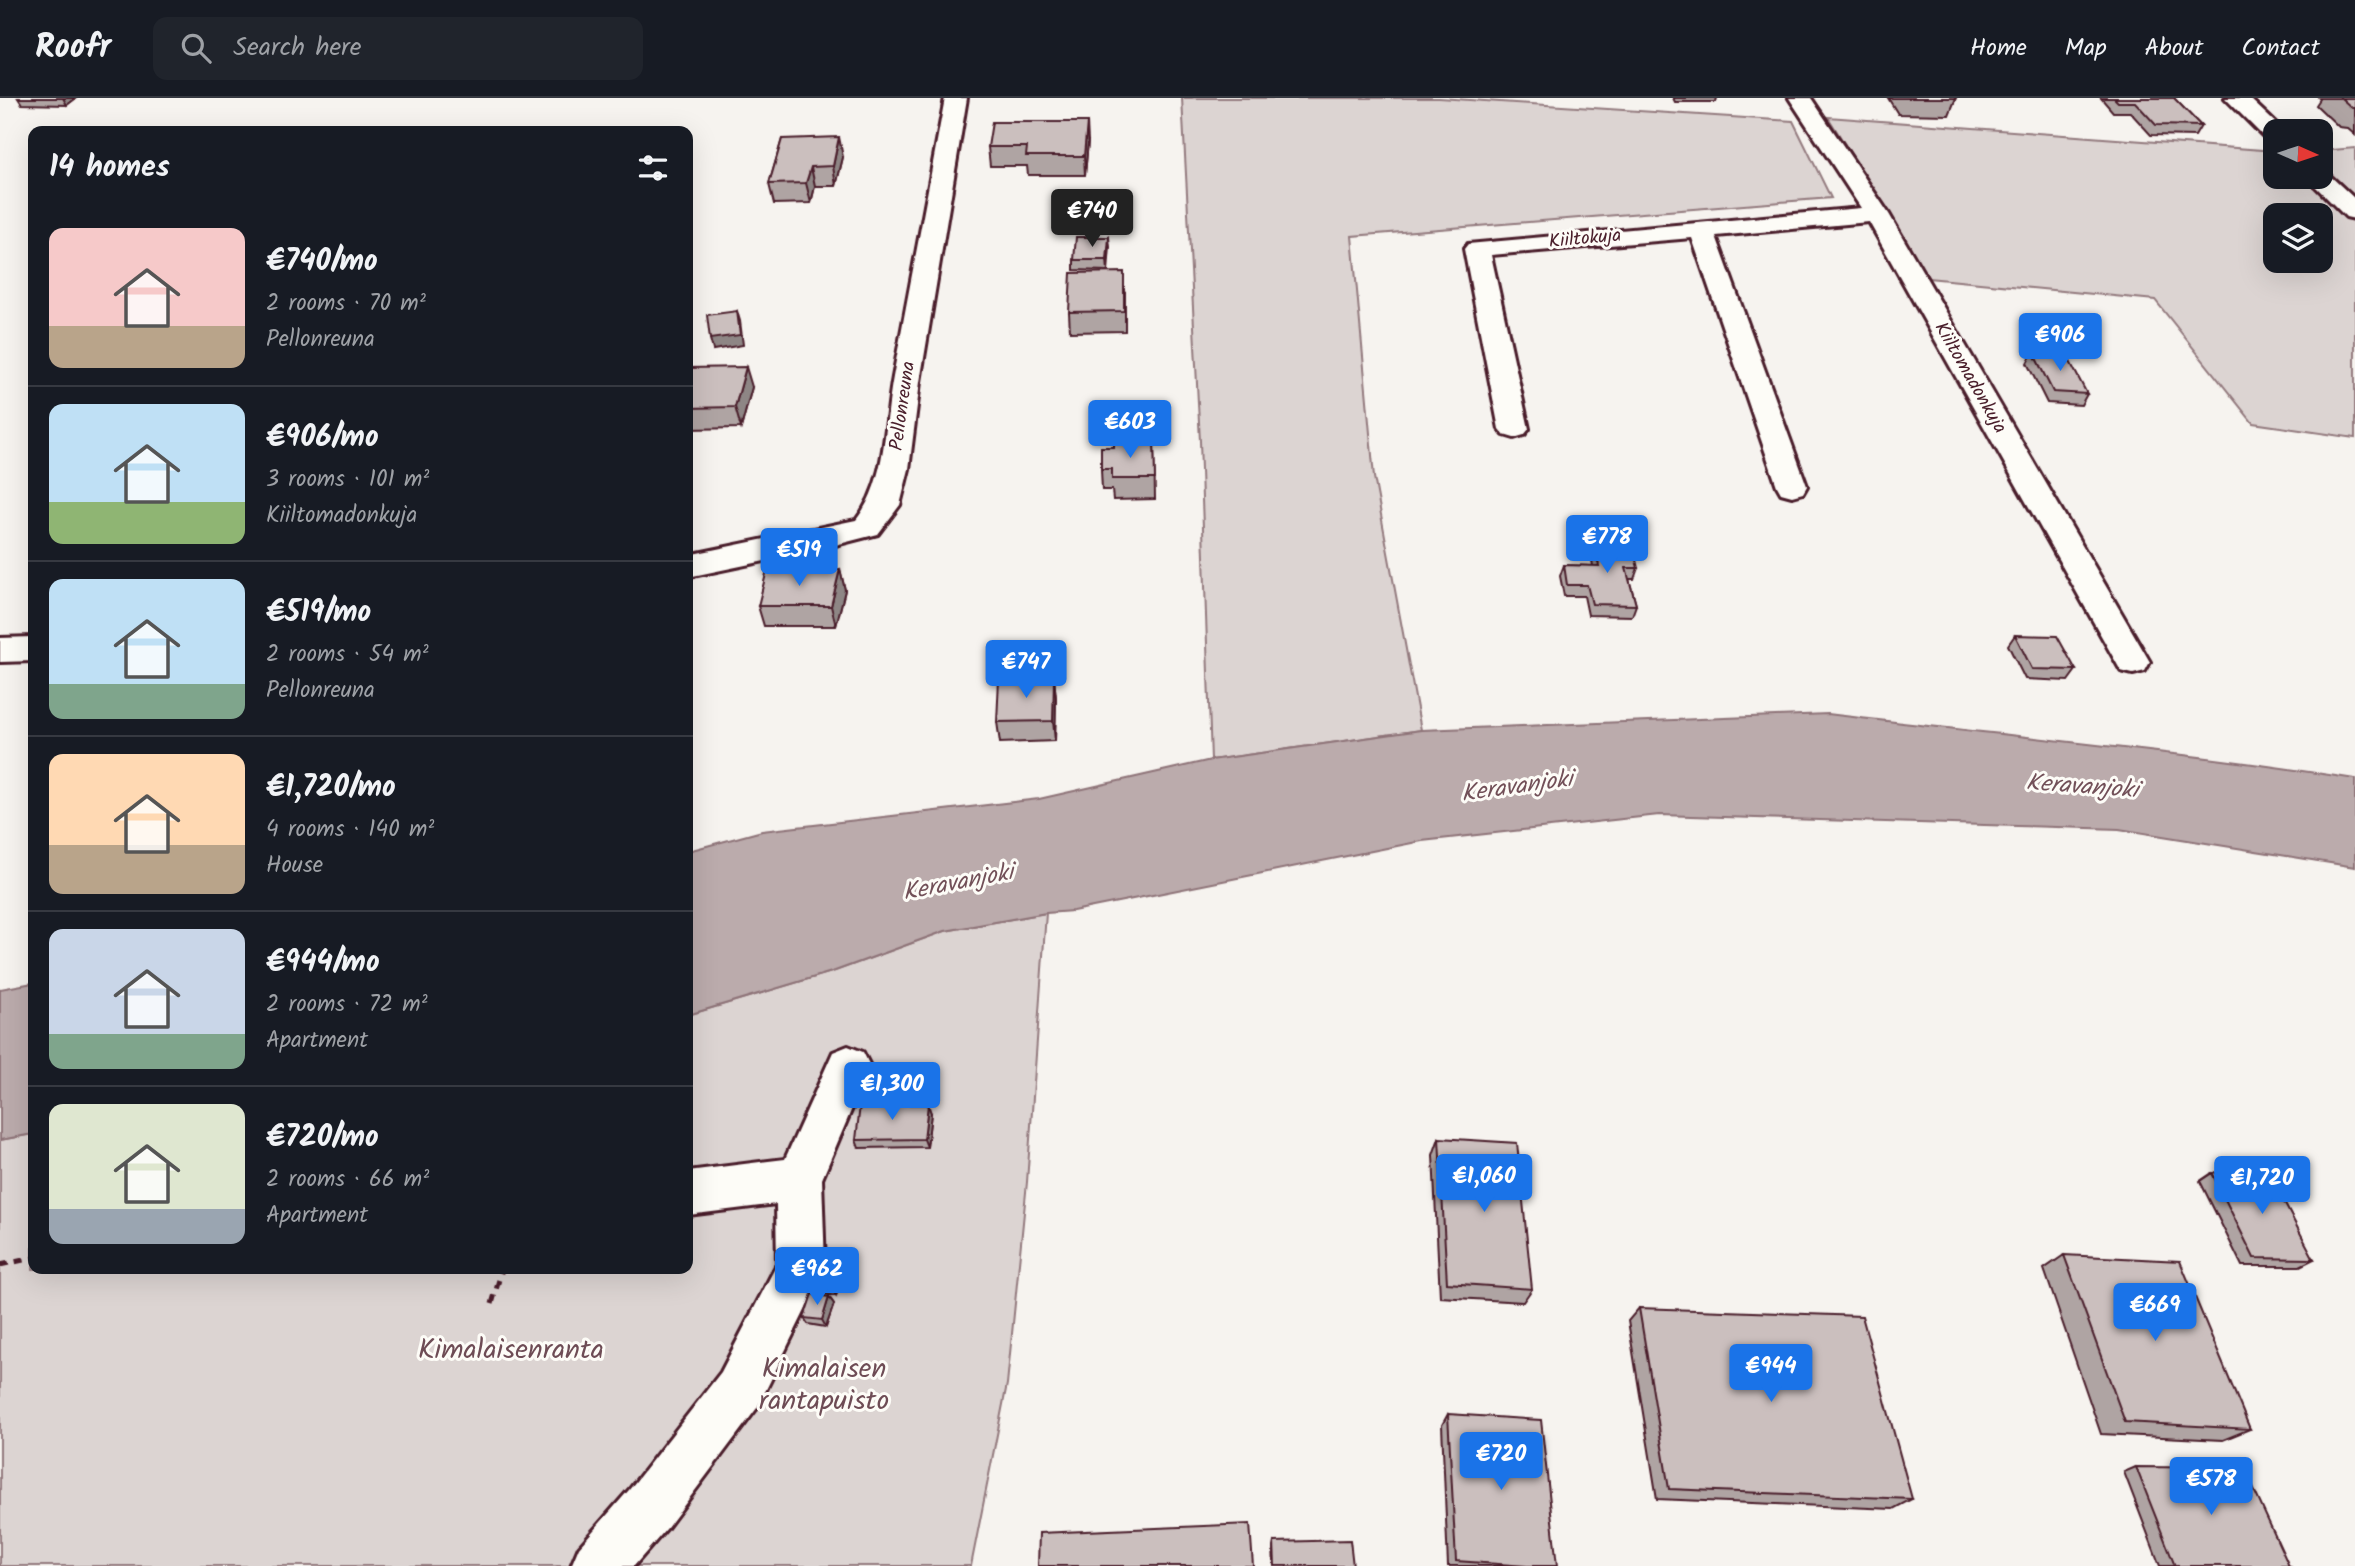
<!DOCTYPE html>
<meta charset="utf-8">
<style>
body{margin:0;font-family:Kalam,sans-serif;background:#20242c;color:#f1f3f6;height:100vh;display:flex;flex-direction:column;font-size:26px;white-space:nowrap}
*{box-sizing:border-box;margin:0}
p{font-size:23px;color:#9ea1a6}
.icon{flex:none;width:38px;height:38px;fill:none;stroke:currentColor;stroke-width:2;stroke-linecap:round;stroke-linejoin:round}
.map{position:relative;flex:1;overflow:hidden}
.panel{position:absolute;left:28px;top:28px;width:665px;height:1148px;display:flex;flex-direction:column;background:#171b24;border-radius:14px;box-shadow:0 7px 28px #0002}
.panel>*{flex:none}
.needle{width:46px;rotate:93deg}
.buttons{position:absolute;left:2263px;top:21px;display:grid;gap:14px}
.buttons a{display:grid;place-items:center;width:70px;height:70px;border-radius:14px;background:#171b24;box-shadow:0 7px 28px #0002;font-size:35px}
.price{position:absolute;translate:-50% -60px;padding:0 16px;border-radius:7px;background:#1a73e8;color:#fff;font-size:23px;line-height:46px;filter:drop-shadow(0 2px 4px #0008)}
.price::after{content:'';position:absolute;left:50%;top:42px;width:21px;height:16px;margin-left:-10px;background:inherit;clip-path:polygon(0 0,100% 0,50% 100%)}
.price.active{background:#222;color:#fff}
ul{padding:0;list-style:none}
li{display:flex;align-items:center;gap:21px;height:175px;padding:0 21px}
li+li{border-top:2px solid #363941}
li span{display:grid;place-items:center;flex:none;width:196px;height:140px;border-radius:14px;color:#555}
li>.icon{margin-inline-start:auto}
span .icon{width:84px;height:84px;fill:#fffc;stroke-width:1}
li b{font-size:30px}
h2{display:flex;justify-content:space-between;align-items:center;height:84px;padding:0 21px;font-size:30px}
header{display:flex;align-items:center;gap:42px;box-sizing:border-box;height:98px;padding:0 35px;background:#171b24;border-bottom:2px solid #363941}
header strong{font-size:33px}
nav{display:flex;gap:38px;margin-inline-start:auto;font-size:24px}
.search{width:490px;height:63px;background:#20242c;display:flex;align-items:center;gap:18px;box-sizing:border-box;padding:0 24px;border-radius:14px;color:#9ea1a6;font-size:26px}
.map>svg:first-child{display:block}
</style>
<header>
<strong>Roofr</strong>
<div class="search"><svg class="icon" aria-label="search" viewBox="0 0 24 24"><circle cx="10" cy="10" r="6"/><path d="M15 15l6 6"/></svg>Search here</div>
<nav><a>Home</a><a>Map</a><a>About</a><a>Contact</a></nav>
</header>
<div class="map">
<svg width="2355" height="1468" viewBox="0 0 2355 1468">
<rect width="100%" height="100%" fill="#f6f3ef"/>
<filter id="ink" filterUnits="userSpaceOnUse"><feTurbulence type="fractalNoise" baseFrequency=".0143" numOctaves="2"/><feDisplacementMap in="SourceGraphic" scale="14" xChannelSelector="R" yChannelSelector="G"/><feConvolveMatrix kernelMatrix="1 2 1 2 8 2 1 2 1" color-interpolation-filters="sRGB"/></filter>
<g filter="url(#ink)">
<path fill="#dcd4d2" stroke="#937a7e" stroke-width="2" fill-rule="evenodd" d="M1182,0H1439L1793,23L1831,100L1352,138L1374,379L1421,632L1211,662L1200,343Z
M1828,19L2275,53V79H2320L2321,53L2355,50V340L2253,325L2155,202L1928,180ZM2275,117H2320V163H2275Z
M1046,815L1027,1084L1007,1286L971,1468H0V1042L33,1036V1171H688V917L835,873L945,833Z"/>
<path fill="#bbabac" stroke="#8e7378" stroke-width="2" d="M1828,616C2004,638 2180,653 2355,681V769L2119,731L1659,717L1422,743L1073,813L1046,815L945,833L835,873L688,917V753L762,733L1039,701L1211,662L1421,632Z
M33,885V1036L0,1042V891Z"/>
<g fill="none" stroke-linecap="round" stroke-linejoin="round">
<defs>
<path id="minor" d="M945,0H967L920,284L909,371L900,407L878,436L808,454L688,479V457L856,422C887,383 884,326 893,279C910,186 928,93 945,0Z
M1789,0H1811L1889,116L2150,564L2145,573L2133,576L2121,573L1869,124L1716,138L1807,388L1803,395L1792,398L1781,395L1777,388L1692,140L1491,157L1529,331L1524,337L1514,340L1504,337L1499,331L1464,151L1468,146L1861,110Z
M2225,0H2249L2284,33H2275V44L2267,42Z
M2320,72L2326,74L2355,101V121L2346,119L2306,79H2320Z
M33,539V563L0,564V540Z
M848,948L863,954L870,968L822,1081L825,1169L818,1186L757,1310L667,1430L634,1468H571L579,1449L629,1392L721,1274L777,1166L776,1106L688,1117V1073L785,1061L833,954Z"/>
</defs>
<use href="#minor" stroke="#4a1f2b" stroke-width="6"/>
<path stroke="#4a1f2b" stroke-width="5" stroke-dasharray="9 7" stroke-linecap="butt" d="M0,1167L33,1160
M492,1206L502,1171"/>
<use href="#minor" fill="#fdfcf7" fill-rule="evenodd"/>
</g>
<path fill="#afa4a3" stroke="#4a1f2b" stroke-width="2" d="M18,0H76L67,7L22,6Z
M1673,0H1717L1716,4H1675Z
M1888,0H1956L1949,17L1898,16Z
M2101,0H2174L2201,28L2195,38L2151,37L2130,14H2113Z
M2319,0H2355V37L2347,30L2339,29L2316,7L2320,1Z
M782,41L843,59L836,88H815L811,105L774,106L769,86Z
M1088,43L1085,77H1028L1027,68H990L988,49Z
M1109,139L1108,173L1074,172V162Z
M1125,194V233L1070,234L1069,214Z
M2033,254L2087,296L2081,307L2047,305L2027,265Z
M688,270L752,289L741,330L688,331Z
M1154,343L1155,401L1113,402L1112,392H1102L1101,371L1114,349Z
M1594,445L1638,470L1634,481H1629L1636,507L1632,518L1588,517L1584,498H1564L1560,478L1564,467L1593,468L1591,456Z
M840,471L845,492L836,528H764L758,508Z
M2015,537L2076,572L2068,583L2025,581L2008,547Z
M1054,580L1056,600L1055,643L1000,645L997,624Z
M931,1015L927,1049L859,1050L856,1042Z
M1439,1040L1532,1191L1523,1204L1440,1199L1433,1057Z
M2212,1075L2314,1161L2300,1168H2242L2200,1083Z
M2064,1157L2250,1331L2223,1342L2101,1336L2044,1171Z
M838,1168L842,1175L836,1198L819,1195L815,1188Z
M829,1199L834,1206L826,1229L808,1226L804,1220Z
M1639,1210L1912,1401L1893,1411L1657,1401L1628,1223Z
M1448,1316L1557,1468H1448L1442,1327Z
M2136,1369L2289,1468H2160L2124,1374Z
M1274,1444L1353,1468H1274L1273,1449Z"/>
<path fill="#8e8685" stroke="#4a1f2b" stroke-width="2" d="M63,0H76L67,7Z
M1087,24L1088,43L1085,77L1084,58Z
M839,39L843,59L836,88L833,68Z
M811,69L815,88L811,105L806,85Z
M1109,139L1110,149L1108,173L1107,162Z
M737,213L740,223L743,247L713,252L710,241Z
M746,269L752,289L741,330L735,309Z
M840,471L845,492L836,528L831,508Z
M1054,580L1056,600L1055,643L1053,623Z
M928,1006L931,1015L927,1049L924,1041Z
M838,1168L842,1175L836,1198L832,1191Z
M829,1199L834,1206L826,1229L822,1222Z"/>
<path fill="#cbbfbe" stroke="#4a1f2b" stroke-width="2" d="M2114,0H2174L2201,28L2156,27L2135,4H2118Z
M2341,0H2355V10H2352Z
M992,24H1087L1084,58H1026L1027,49H988Z
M839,39L833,68L811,69L806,85L769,86L782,41Z
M1076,139H1109L1107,162H1074Z
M1124,174V213L1069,214L1071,175Z
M737,213L740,237L710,241L707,217Z
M2033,254L2066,256L2087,296L2053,294Z
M746,269L735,309L688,310V270Z
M1114,343H1154L1155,381H1112V371H1101V349H1114Z
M1594,445L1632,446L1638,470H1626L1636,507L1592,506L1587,487H1567L1564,467L1599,468Z
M840,471L831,508H758L767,472Z
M2015,537L2057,538L2076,572L2032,571Z
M1054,580L1053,623L997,624L999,581Z
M928,1006L924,1041L856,1042L860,1007Z
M1439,1040L1517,1045L1532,1191L1447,1185Z
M2212,1075L2269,1076L2314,1161L2254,1160Z
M2064,1157L2180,1163L2250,1331L2125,1324Z
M822,1165L838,1168L832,1191L815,1188Z
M812,1196L829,1199L822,1222L804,1220Z
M1639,1210L1862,1218L1912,1401L1669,1391Z
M1448,1316L1541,1322L1557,1468H1527L1456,1463Z
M2136,1369L2244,1370L2289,1468H2175Z
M1250,1426L1253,1468H1038L1039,1435Z
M1350,1442L1353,1468H1275L1274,1444Z"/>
</g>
<g text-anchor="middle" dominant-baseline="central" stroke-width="6" stroke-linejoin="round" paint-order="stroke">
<g font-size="19" fill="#4a1f2b" stroke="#fdfcf7">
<text transform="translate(1585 141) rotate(-5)">Kiiltokuja</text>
<text transform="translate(1970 280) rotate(60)">Kiiltomadonkuja</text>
<text transform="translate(903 308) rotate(-82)">Pellonreuna</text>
</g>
<g font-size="24" font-style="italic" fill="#725058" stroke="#fdfcf7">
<text transform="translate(1517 689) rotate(-8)">Keravanjoki</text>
<text transform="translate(2082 689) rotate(4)">Keravanjoki</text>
<text transform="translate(958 785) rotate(-11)">Keravanjoki</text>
</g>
<g font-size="28" fill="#6e4c55" stroke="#fdfcf7">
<text x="511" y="1252">Kimalaisenranta</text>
<text x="824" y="1271">Kimalaisen<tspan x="824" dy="32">rantapuisto</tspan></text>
</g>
</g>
</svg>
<div class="buttons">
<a><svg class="needle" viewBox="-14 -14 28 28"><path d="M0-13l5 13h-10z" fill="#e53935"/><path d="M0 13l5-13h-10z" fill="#9ea1a6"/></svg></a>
<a><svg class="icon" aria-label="layers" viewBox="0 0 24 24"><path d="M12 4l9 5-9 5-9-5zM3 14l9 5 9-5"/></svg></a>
</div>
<b class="price active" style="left:1092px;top:151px">€740</b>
<b class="price" style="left:2060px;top:275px">€906</b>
<b class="price" style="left:1130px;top:362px">€603</b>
<b class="price" style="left:1607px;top:477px">€778</b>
<b class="price" style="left:799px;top:490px">€519</b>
<b class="price" style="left:1026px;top:602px">€747</b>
<b class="price" style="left:892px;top:1024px">€1,300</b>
<b class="price" style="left:1484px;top:1116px">€1,060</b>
<b class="price" style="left:2262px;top:1118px">€1,720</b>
<b class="price" style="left:817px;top:1209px">€962</b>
<b class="price" style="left:2155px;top:1245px">€669</b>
<b class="price" style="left:1771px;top:1306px">€944</b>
<b class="price" style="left:1501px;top:1394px">€720</b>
<b class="price" style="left:2211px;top:1419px">€578</b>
<section class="panel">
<h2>14 homes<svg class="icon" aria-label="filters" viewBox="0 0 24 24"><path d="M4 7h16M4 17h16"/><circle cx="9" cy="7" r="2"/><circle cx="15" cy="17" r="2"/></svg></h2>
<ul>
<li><span style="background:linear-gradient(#f6c9c9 70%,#b9a48a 0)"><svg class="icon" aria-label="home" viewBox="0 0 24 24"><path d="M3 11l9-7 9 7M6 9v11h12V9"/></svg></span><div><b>€740/mo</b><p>2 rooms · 70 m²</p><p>Pellonreuna</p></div></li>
<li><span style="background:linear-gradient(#bfe0f5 70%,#8fb573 0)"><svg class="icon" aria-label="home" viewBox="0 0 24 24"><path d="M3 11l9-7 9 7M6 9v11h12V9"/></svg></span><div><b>€906/mo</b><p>3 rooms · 101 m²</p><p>Kiiltomadonkuja</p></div></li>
<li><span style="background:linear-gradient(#bfe0f5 75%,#7fa58c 0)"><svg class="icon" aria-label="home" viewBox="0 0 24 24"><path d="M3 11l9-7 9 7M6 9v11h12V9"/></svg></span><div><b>€519/mo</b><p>2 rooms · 54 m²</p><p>Pellonreuna</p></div></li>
<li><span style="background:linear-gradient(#ffd9b3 65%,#b9a48a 0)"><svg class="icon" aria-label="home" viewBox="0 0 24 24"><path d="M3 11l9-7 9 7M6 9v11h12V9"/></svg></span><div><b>€1,720/mo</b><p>4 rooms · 140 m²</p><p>House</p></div></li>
<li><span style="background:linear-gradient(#c9d6e8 75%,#7fa58c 0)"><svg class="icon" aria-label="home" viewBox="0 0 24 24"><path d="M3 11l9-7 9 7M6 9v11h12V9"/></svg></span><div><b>€944/mo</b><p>2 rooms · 72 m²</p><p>Apartment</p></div></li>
<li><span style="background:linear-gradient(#dfe7d0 75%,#9aa5b1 0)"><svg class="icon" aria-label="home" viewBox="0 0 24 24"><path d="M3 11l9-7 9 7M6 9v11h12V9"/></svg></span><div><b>€720/mo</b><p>2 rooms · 66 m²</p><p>Apartment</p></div></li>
</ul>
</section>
</div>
